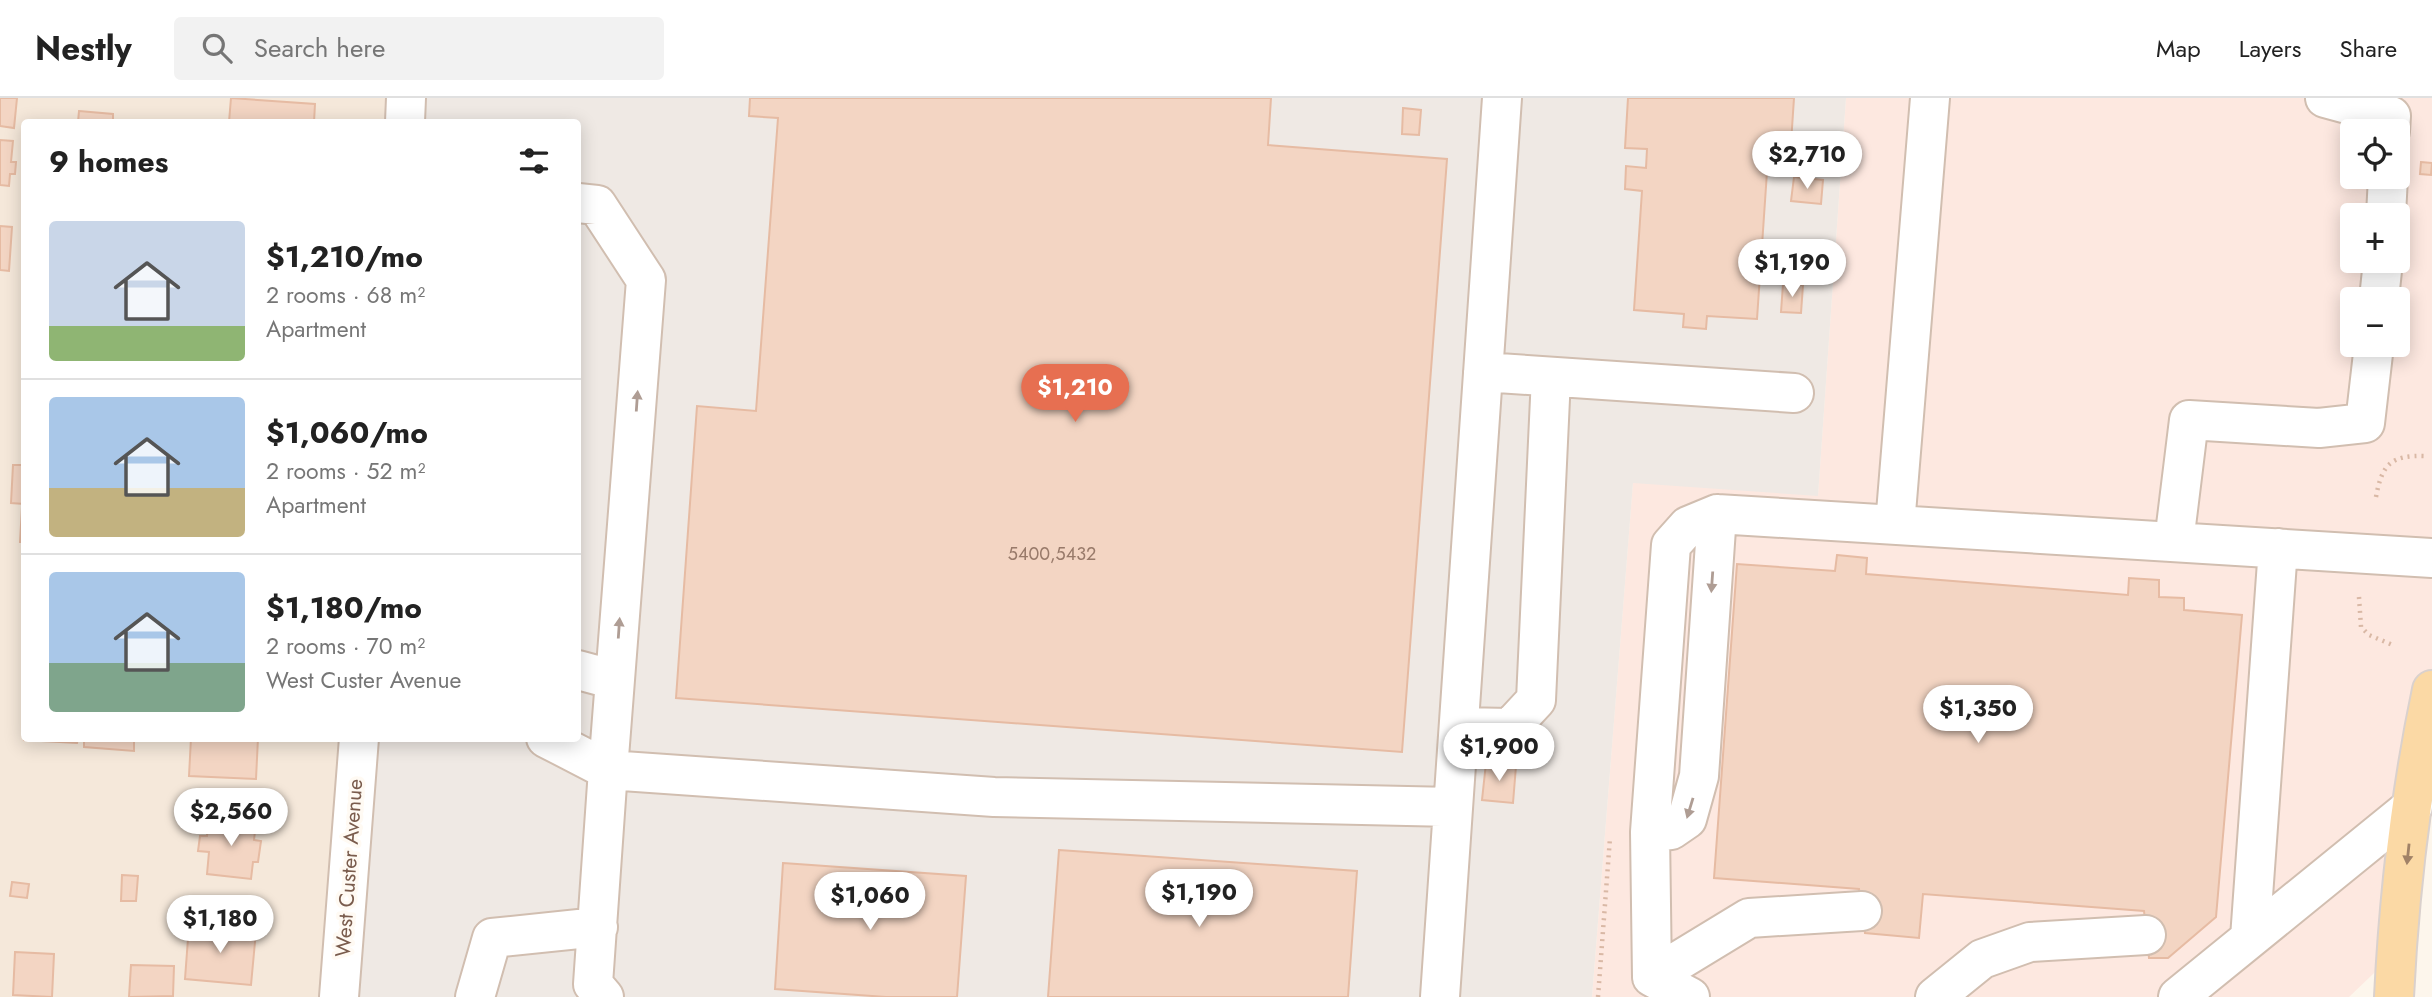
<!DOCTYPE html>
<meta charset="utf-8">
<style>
body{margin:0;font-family:Jost,sans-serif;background:#f2f2f2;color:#222;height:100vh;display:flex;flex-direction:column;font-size:26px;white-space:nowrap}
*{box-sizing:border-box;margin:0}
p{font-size:23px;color:#767676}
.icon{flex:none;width:38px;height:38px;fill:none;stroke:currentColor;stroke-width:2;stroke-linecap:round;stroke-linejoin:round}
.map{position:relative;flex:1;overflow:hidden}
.sheet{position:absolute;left:21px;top:21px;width:560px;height:623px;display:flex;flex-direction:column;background:#fff;border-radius:7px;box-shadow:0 4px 18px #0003}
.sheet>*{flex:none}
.controls{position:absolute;left:2340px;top:21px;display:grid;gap:14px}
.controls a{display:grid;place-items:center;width:70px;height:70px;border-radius:7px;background:#fff;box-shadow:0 4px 18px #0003;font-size:35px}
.price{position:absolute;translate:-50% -60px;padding:0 16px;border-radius:24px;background:#fff;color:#222;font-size:23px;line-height:46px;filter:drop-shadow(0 2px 4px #0008)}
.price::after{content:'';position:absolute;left:50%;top:42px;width:21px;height:16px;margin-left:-10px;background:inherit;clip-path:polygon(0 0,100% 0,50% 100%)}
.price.selected{background:#e76f51;color:#fff}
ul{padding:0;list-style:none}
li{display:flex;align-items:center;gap:21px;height:175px;padding:0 28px}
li+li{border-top:2px solid #e0e0e0}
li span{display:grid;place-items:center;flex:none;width:196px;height:140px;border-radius:7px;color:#555}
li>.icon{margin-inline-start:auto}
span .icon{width:84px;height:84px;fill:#fffc;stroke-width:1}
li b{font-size:30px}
h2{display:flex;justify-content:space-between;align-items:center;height:84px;padding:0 28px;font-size:30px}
header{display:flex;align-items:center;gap:42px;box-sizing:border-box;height:98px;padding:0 35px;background:#fff;border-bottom:2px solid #e0e0e0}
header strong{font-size:33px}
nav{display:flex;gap:38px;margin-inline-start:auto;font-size:24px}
.search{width:490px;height:63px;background:#f2f2f2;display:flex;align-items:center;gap:18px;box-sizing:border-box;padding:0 24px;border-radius:7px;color:#767676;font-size:26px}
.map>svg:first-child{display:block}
</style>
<header>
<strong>Nestly</strong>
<div class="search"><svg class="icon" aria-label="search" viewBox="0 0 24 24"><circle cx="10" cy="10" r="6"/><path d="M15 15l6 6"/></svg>Search here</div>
<nav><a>Map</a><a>Layers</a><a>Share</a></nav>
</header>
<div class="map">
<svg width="2432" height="899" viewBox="0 0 2432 899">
<rect width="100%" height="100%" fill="#fdf6ec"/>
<path fill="#f5e8da" d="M0,0H406L405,24H24V640L359,641L339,899H0Z"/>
<path fill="#fde8e0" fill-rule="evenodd" d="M1846,0H2432V592L2396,854L2349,899H1592L1633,384L1818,397ZM2352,33H2398V79H2352ZM2352,117H2398V163H2352ZM2352,201H2398V247H2352Z"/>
<path fill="#efe9e4" d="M406,0H1846L1818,398L1633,385L1592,899H339L359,641L578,640V24H405Z"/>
<path fill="#f3d5c3" stroke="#e6bba3" stroke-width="2" d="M0,0H17L14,30L0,28Z
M231,0L315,6L314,24H229Z
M750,0H1271L1268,47L1447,61L1402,654L676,600L697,308L756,313L778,20L749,18Z
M1628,0H1794L1790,60L1768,59L1757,221L1707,218L1706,231L1683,229L1684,216L1634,212L1642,93L1625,91L1626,68L1646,70L1647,51L1625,50Z
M1403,10L1421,12L1419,37L1402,36Z
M79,13L113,16V24H78Z
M0,42L13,43L11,64H16L15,76H10L9,88L0,87Z
M2421,64L2432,65L2431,77L2420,76Z
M1794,79L1823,82L1821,106L1791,103Z
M0,128L12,129L9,173L0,172Z
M1783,186L1803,187L1801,215L1781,214Z
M13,367H24V406L11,405Z
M22,409L24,410V444H20Z
M1837,457L1867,460L1866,476L2128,497L2129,480L2159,482V499L2184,500V512L2242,517L2216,819L2168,860H2149L2144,813L1923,796L1919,840L1865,835L1859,791L1714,780L1737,466L1835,473Z
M24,628V640H78L77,645L24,642Z
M84,640H134V653L84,649Z
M191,640H258L256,681L189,678Z
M1486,665L1516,668L1513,705L1482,702Z
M208,721L256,725L254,742L261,743L258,764H253L251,781L207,776L209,754L198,753L200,738H207Z
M1059,752L1357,773L1348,899H1048Z
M783,765L966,778L957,899H886L775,891Z
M122,777L138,778L136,803H121Z
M12,784L29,786L27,800L10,798Z
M189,827L256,833L251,887L185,881Z
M15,854L54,856L52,899L13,897Z
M131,867L174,868L173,898L129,899Z"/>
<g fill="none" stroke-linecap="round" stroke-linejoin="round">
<defs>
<path id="minor" d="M2325,0L2391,18L2390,33
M405,24L406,0
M578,105L597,107L646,182L608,672L994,699L1453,709
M2386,117L2388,79
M2379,201L2383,163
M1483,274L1794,295
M1895,427L1930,0
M2174,444L2189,322L2319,330L2365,325L2374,247
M578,572L615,582
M1459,629L1510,630L1536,602L1551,279
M546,640L608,672L593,886L604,899
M1650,734L1671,732L1687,721L1699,678L1717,416
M2250,840L2278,450
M1652,879L1749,820L1862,813
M339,899L359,640
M475,899L492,840L598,829
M1440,899L1502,0
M1690,899L1652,879L1650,734L1671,447L1688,428L1717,416L2432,460
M1935,899L1982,861L2030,844L2146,837
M2178,899L2413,708"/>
<path id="major" d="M2394,899C2399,797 2411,692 2432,592"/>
</defs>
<use href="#minor" stroke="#d1beb0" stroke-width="42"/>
<use href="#major" stroke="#dad1cd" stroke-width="42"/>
<path stroke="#d9b8a5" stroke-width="4.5" stroke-dasharray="2 5" stroke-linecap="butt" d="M2376,399C2382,366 2391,357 2425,358
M2359,499L2361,529L2369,537L2395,548
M1598,899L1610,740"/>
<use href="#minor" stroke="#fff" stroke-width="38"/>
<use href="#major" stroke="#fbd9a5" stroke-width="38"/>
</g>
<defs><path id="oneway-solid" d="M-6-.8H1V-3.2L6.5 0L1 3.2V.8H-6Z" transform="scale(1.75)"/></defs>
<g fill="#af9d94">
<use href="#oneway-solid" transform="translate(637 303) rotate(-86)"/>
<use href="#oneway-solid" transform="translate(1712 484) rotate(94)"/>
<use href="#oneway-solid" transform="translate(619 530) rotate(-86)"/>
<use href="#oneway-solid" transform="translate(1690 710) rotate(107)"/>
</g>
<use fill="#a18267" href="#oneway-solid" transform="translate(2408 756) rotate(96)"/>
<g text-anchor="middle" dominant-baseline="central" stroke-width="7" stroke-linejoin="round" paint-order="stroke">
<g font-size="18" fill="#987a6a">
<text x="1052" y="456">5400,5432</text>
</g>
<g font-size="21" fill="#7a5c4d" stroke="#fffaf3">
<text transform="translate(349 770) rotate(-86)">West Custer Avenue</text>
</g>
</g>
</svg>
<div class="controls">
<a><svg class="icon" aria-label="locate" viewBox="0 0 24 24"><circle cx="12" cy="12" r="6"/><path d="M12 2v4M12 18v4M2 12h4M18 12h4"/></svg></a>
<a>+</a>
<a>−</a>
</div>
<b class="price" style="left:1807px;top:93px">$2,710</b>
<b class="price" style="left:1792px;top:201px">$1,190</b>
<b class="price selected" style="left:1075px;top:326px">$1,210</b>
<b class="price" style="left:1978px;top:647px">$1,350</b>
<b class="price" style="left:1499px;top:685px">$1,900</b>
<b class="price" style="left:231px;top:750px">$2,560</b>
<b class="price" style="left:1199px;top:831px">$1,190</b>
<b class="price" style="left:870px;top:834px">$1,060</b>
<b class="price" style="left:220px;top:857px">$1,180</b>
<section class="sheet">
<h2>9 homes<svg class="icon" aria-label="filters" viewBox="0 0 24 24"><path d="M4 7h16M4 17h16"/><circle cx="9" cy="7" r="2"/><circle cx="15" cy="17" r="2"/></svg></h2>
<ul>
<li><span style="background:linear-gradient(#c9d6e8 75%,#8fb573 0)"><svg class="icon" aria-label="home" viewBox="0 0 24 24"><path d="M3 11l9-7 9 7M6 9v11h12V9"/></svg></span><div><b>$1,210/mo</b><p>2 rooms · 68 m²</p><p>Apartment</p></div></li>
<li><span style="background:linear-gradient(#a9c7e8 65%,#c2b280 0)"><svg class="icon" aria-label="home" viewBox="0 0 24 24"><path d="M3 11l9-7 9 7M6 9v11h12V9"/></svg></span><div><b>$1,060/mo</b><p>2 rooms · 52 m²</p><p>Apartment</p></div></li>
<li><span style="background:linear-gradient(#a9c7e8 65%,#7fa58c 0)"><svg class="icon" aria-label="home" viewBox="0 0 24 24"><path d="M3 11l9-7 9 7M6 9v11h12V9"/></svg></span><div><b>$1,180/mo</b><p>2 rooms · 70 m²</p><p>West Custer Avenue</p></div></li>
</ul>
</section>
</div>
